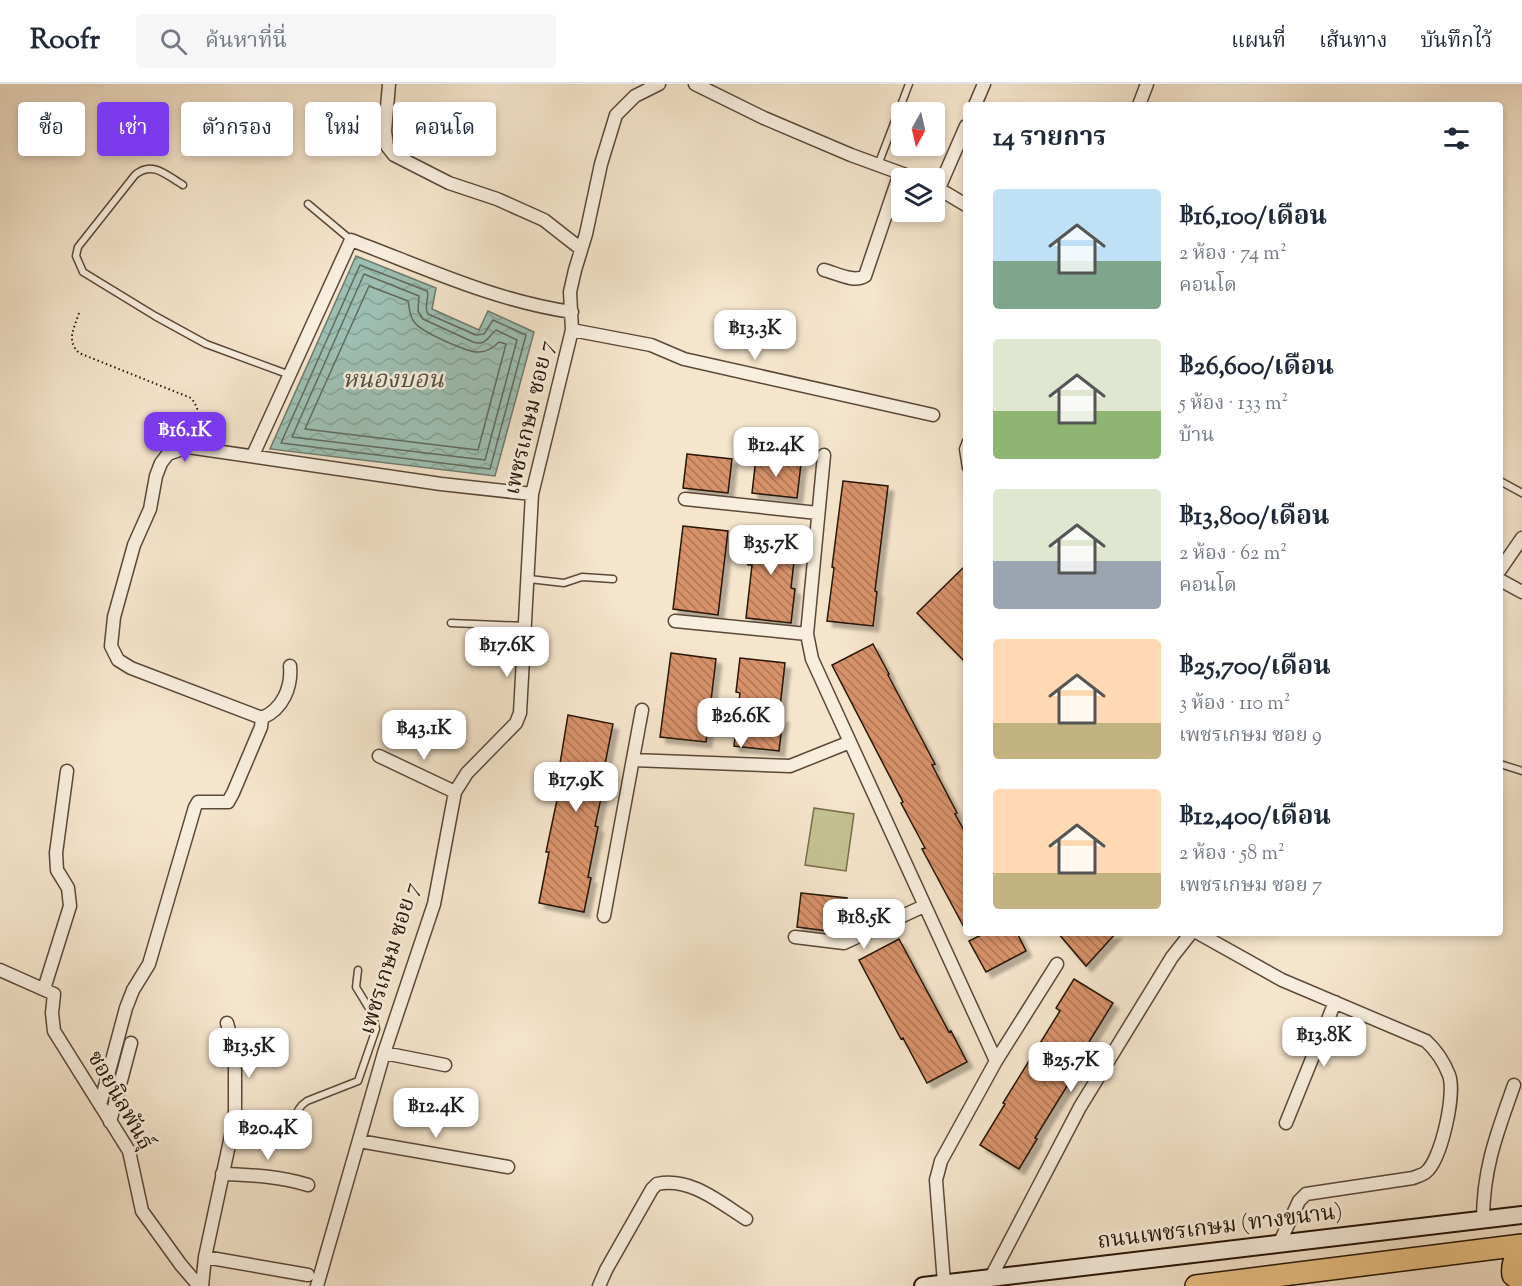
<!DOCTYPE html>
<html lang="th">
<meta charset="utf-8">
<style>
body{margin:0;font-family:"Sorts Mill Goudy","Noto Serif Thai",serif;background:#f6f6f7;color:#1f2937;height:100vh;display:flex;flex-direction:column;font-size:22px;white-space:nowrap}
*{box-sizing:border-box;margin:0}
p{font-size:20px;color:#747a83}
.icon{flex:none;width:33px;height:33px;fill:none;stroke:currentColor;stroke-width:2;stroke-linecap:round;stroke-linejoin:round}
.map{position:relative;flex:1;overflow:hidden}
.drawer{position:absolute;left:963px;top:18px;width:540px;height:834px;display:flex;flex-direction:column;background:#fff;border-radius:6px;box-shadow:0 3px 9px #0003}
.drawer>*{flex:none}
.guide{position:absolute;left:18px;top:18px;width:570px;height:54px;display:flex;gap:12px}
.needle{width:39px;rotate:188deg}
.buttons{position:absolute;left:891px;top:18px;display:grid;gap:12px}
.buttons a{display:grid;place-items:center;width:54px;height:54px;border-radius:6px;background:#fff;box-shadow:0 3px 9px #0003;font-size:30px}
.price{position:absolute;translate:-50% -51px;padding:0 14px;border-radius:12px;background:#fff;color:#222;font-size:20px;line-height:39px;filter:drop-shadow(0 2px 3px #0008)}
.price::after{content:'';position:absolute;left:50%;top:36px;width:18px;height:14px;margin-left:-9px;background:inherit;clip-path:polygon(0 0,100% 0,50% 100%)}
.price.on{background:#7c3aed;color:#fff}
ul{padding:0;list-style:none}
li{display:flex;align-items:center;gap:18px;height:150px;padding:0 30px}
li span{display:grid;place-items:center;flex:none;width:168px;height:120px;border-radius:6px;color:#555}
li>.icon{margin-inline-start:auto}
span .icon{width:72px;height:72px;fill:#fffc;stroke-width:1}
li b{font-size:26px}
h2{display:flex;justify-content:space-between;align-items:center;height:72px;padding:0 30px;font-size:26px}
.tag{padding:0 21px;border-radius:6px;background:#fff;box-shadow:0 3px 9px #0003;font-size:21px;line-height:54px}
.tag.on{background:#7c3aed;color:#fff}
header{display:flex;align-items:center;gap:36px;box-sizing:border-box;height:84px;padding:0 30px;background:#fff;border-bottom:2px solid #e0e1e3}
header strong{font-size:28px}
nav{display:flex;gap:33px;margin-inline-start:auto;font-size:21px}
.search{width:420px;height:54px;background:#f6f6f7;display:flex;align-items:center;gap:15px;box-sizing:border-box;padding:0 21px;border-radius:6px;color:#747a83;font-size:22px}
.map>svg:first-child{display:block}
</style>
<header>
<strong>Roofr</strong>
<div class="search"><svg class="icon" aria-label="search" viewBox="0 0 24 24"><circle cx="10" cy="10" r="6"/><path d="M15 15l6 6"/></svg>ค้นหาที่นี่</div>
<nav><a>แผนที่</a><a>เส้นทาง</a><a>บันทึกไว้</a></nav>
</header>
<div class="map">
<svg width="1522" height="1202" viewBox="0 0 1522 1202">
<defs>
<pattern id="water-waves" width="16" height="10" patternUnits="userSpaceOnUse" patternTransform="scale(1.5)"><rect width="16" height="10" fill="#9dbfb3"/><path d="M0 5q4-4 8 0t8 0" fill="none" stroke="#87a398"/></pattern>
<pattern id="building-back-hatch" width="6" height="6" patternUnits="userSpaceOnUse" patternTransform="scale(1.5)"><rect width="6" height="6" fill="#d8926b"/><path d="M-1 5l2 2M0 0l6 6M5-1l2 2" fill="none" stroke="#af7656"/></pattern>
<filter id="shadow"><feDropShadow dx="5.5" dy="5.5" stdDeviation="1.5" flood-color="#0004"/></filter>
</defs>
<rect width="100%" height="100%" fill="#f5e5cc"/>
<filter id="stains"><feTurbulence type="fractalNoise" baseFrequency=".00333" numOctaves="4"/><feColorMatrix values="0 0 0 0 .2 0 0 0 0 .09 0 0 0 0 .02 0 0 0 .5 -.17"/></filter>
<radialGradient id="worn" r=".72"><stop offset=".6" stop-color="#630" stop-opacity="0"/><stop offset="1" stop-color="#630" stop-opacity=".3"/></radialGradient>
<path fill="#c4c292" stroke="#766b4c" stroke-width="1.5" d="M814,724L854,730L846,787L805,781Z"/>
<path fill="url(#water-waves)" stroke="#6e7b6e" stroke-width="1.5" d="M356,172L436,204L432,225L479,246L488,227L534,248L495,392L270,365Z"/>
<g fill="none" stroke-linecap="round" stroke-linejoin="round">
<path stroke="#626a5d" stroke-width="1.5" d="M360,181L427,207C430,215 423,222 428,230L476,251L484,250L493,236L526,251L490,385L281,359Z
M364,190L419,212L418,227L423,235L473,258C486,262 488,253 496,246L517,256L485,376L292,353Z
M369,202L408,217C410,225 409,233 415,239C422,248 468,269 479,268C488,268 494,263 499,258L506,260L478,366L305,345Z"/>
</g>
<path fill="url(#building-back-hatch)" stroke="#271407" stroke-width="1.5" filter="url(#shadow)" d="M687,370L732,375L728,409L683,404Z
M756,374L801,380L797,414L752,409Z
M843,397L888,402L875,507L877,508L873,542L827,537L834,484L832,483Z
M683,442L728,447L718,531L673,525Z
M751,446L797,451L791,504L795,505L791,539L746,534L752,481H748Z
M966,481V579L917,529Z
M873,560L889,590L888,591L935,680L932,681L957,729L955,730L966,750V847L922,765L925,764L901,719L903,718L832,581Z
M671,569L716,575L706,658L660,653Z
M740,574L785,579L779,632L783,633L779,667L734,662L740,609L736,608Z
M568,631L613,640L603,690L606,691L595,742L598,743L588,793L591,794L584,828L539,819L549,768H546L557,716H554Z
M801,809L847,814L843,849L797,843Z
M985,849H1017L1026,867L986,888L969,857Z
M1058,849H1116L1086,882Z
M899,855L949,948L951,947L967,978L927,999L903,954L901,955L859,876Z
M1074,895L1113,919L1084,966L1088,968L1035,1054L1037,1055L1019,1085L980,1061L1005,1020L1003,1019L1060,927L1056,924Z"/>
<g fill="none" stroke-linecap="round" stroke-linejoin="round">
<defs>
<path id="lane" d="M878,81L909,0
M183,101C167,92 153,76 135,91L78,163L76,172L83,188L155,232L206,260L290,291
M308,120L351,156
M966,357L963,365L966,384
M1500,397L1522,409
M529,495L564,499L582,493L613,495
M451,539L525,542
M1500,680L1522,687
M231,1052C246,1053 280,1059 290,1045C296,1034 296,1024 307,1017L358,997L376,945L373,931L356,903L358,886"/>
<path id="street" d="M389,0L385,47L387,62L394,71L449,99L497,115L544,136L581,165
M695,0L764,34L851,71L914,94
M975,21L984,0
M1139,21L1147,0
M934,102L966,121
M939,104L966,42
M824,186C836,189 854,199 865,192L900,89
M572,246L651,261L684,275L933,331
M253,371L351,156C423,183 495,217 572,228
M824,371L807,550L812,575L996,977
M685,415L818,429
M1500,486L1522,454
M1500,496L1522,508
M675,537L807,550
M290,582C292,603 283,625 262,634L131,584L118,576L111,562L114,533L134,461L150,425L156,392L161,379L168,370L188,363L441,400L532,410
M379,672L455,708
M633,676L790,682L850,658
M604,832L642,626
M1198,849L1282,896L1426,957C1437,967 1444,978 1449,991C1456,1010 1441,1076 1426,1088C1423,1091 1417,1092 1413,1094L1306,1110L1299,1117L1279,1160
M795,853L844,859L924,822
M0,886L54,910L52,929L54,947L129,1067L142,1127L181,1181L199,1202
M44,905L70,822L68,804L57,786L56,769L67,687
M384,969L445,981
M100,1021L126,924L133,906L149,880L195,723L198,718H228L233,709L261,643L262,634
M110,1038L131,959
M1286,1039L1335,918
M359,1057L508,1083
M222,1090C252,1091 279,1092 308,1101
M1483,1136C1483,1084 1497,1049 1514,1001
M205,1173L308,1191
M990,1195L1080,1023L1172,873L1191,849
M944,1199L936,1096L941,1077L996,977L1057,880
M202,1202L205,1173L235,1033V968L227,939
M317,1202L384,969L434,820L455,708L467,689L516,639L520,629L532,410L572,246L570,208L575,186L586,150L601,80L616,31L635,12L659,0
M599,1202L606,1186L652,1105L657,1100C691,1093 719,1118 746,1135"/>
<path id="secondary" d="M923,1202L1522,1131"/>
<path id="highway" d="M1521,1161C1517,1171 1511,1180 1513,1191L1522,1198
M1196,1202L1522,1161"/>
</defs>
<use href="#lane" stroke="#5a4838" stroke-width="9"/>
<use href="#street" stroke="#5a4838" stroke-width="15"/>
<use href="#secondary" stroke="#271407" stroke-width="20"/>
<use href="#highway" stroke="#271407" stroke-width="24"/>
<path stroke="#271407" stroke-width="2" stroke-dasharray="1.5 3" stroke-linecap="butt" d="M79,229C74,245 66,256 79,269L191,314C201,326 199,337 198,352"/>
<use href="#lane" stroke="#f8eede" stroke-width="6"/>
<use href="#street" stroke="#f8eede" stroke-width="12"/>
<use href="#secondary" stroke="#f8eede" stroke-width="16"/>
<use href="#highway" stroke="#eac286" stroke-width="21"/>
</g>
<g text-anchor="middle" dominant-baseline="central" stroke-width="5" stroke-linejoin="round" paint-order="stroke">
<g font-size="22" fill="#271407" stroke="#f8eede">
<text transform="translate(531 334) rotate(-77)">เพชรเกษม ซอย 7</text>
<text transform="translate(391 875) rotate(-73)">เพชรเกษม ซอย 7</text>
<text transform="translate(119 1017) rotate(60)">ซอยนิลพันธุ์</text>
<text transform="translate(1220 1144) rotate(-7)">ถนนเพชรเกษม (ทางขนาน)</text>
</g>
<g font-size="24" font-style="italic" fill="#505043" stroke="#f8eede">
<text x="393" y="297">หนองบอน</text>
</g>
</g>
<rect width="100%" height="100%" filter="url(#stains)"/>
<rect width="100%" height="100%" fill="url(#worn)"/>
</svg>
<div class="buttons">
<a><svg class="needle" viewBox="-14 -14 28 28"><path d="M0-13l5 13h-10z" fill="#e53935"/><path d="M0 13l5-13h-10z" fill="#747a83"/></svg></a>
<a><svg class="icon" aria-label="layers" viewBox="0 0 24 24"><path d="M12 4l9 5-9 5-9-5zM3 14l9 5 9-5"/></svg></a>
</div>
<b class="price" style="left:755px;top:277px">฿13.3K</b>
<b class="price on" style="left:185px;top:379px">฿16.1K</b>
<b class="price" style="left:776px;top:394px">฿12.4K</b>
<b class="price" style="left:771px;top:492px">฿35.7K</b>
<b class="price" style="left:507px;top:594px">฿17.6K</b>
<b class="price" style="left:741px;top:665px">฿26.6K</b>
<b class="price" style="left:424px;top:677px">฿43.1K</b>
<b class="price" style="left:576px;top:729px">฿17.9K</b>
<b class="price" style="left:864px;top:866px">฿18.5K</b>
<b class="price" style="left:1324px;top:984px">฿13.8K</b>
<b class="price" style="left:249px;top:995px">฿13.5K</b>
<b class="price" style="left:1071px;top:1009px">฿25.7K</b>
<b class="price" style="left:436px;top:1055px">฿12.4K</b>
<b class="price" style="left:268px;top:1077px">฿20.4K</b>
<div class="guide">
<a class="tag">ซื้อ</a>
<a class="tag on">เช่า</a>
<a class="tag">ตัวกรอง</a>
<a class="tag">ใหม่</a>
<a class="tag">คอนโด</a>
</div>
<section class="drawer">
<h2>14 รายการ<svg class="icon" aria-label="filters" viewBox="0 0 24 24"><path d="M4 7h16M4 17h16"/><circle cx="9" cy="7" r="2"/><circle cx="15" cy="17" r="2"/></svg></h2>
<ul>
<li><span style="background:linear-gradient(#bfe0f5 60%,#7fa58c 0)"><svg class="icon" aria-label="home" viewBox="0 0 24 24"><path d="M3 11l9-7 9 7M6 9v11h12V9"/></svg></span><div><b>฿16,100/เดือน</b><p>2 ห้อง · 74 m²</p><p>คอนโด</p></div></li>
<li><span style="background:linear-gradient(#dfe7d0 60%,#8fb573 0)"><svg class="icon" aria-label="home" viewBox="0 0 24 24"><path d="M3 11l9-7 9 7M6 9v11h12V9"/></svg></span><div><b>฿26,600/เดือน</b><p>5 ห้อง · 133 m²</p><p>บ้าน</p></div></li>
<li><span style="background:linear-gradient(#dfe7d0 60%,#9aa5b1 0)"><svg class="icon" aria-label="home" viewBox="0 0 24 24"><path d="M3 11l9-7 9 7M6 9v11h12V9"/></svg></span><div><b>฿13,800/เดือน</b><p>2 ห้อง · 62 m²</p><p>คอนโด</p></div></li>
<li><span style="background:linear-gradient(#ffd9b3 70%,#c2b280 0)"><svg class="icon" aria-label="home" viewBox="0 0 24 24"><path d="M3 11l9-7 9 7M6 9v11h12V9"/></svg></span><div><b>฿25,700/เดือน</b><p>3 ห้อง · 110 m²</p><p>เพชรเกษม ซอย 9</p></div></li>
<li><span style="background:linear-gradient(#ffd9b3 70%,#c2b280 0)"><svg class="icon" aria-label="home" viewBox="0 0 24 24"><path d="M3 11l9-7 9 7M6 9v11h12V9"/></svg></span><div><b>฿12,400/เดือน</b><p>2 ห้อง · 58 m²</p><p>เพชรเกษม ซอย 7</p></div></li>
</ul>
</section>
</div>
